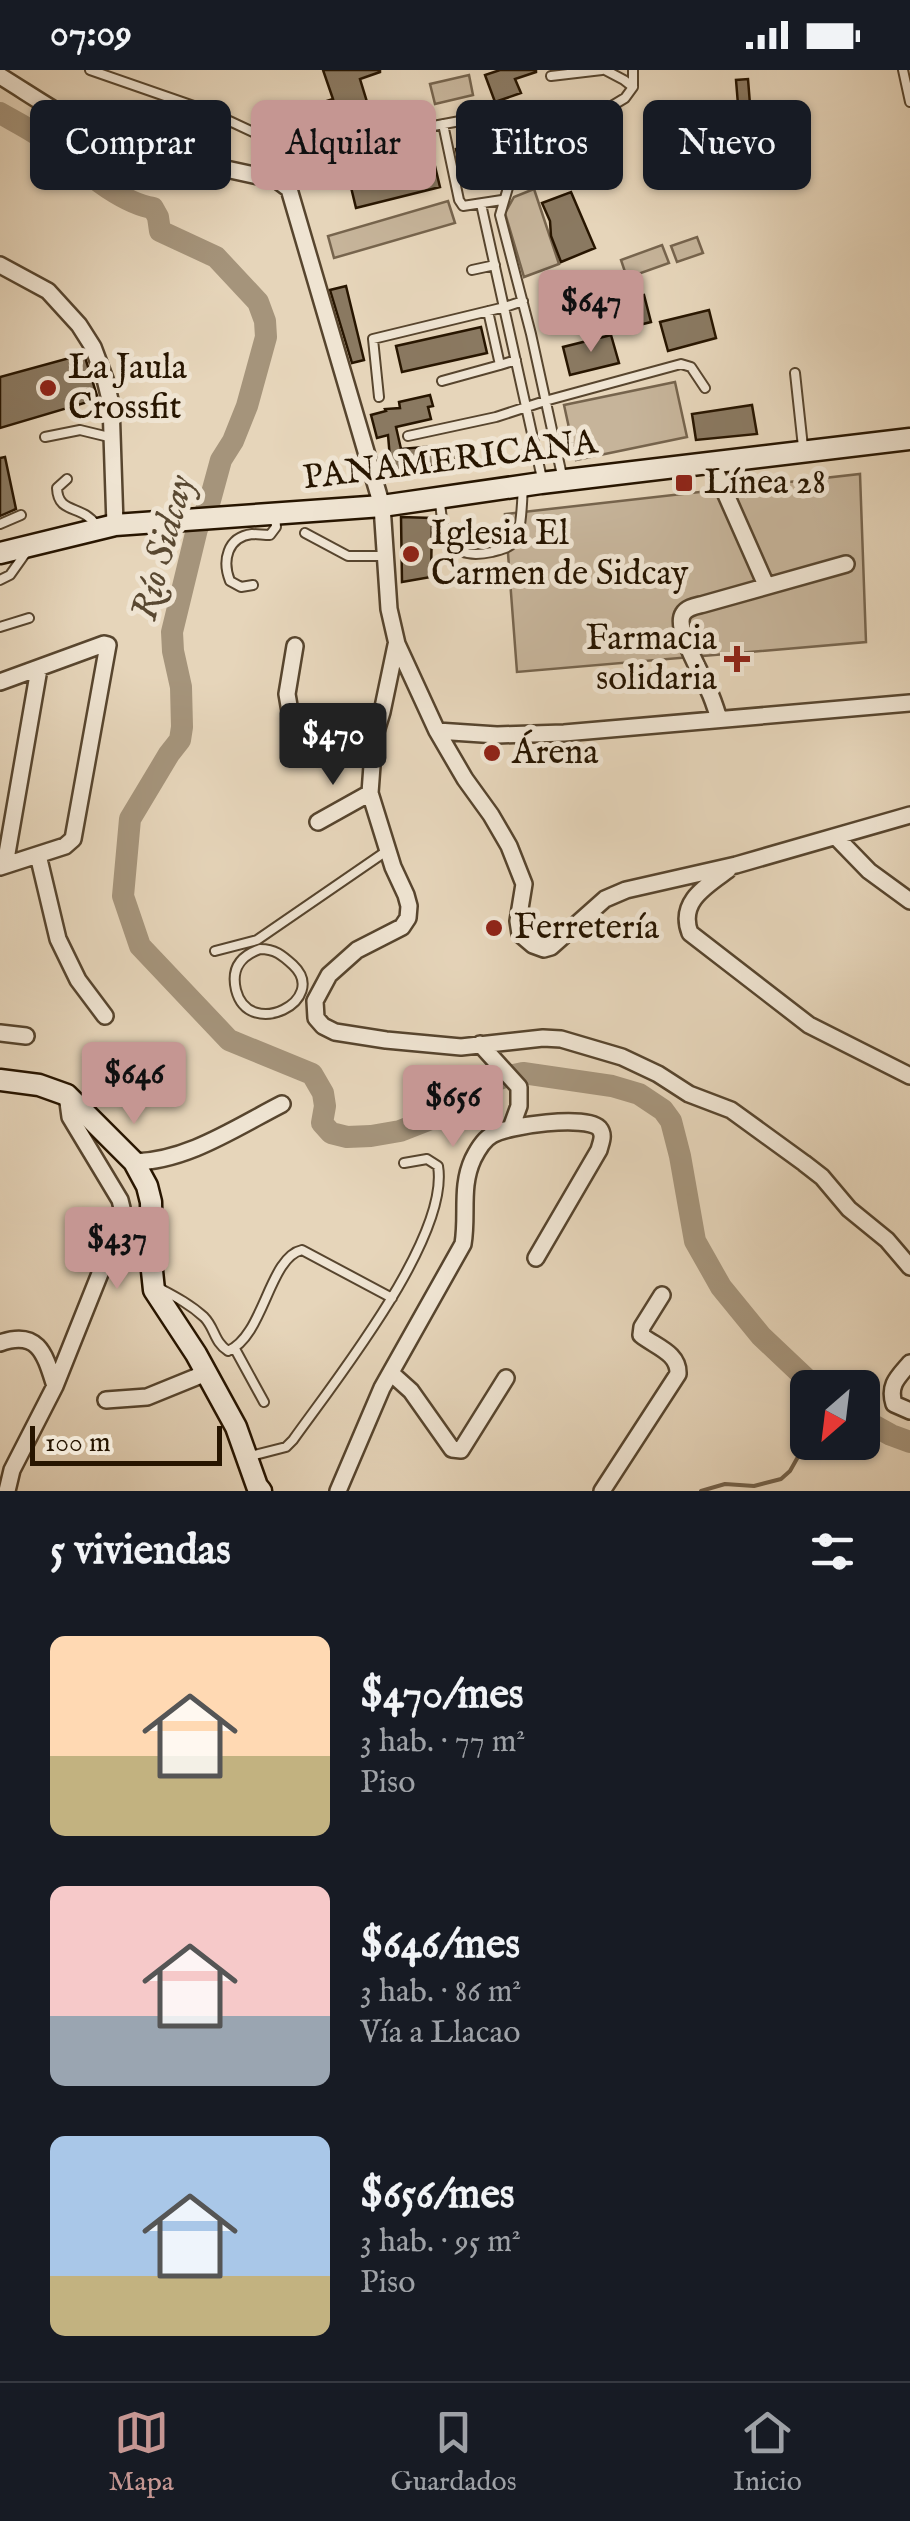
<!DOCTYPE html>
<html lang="es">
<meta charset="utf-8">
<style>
body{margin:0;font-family:"IM FELL English",serif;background:#242831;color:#f1f3f6;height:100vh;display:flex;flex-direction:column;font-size:38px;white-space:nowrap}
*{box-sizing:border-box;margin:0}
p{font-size:32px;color:#9ea1a6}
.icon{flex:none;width:55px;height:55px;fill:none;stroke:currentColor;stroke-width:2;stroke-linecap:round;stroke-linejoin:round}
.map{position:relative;height:1421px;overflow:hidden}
.panel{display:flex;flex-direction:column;background:#171b24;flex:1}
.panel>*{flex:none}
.hud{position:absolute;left:30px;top:30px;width:850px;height:90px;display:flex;gap:20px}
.needle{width:65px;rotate:208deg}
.fabs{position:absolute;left:790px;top:1300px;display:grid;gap:20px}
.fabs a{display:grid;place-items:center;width:90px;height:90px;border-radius:15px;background:#171b24;box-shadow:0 2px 8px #0004;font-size:50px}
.scale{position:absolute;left:30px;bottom:25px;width:192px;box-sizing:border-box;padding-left:10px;border:5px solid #271500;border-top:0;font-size:28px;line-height:35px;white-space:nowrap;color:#271500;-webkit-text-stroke:8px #efe4d2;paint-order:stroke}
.price{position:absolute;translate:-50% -85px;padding:0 22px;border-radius:10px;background:#c59692;color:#111;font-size:32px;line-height:65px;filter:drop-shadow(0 2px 5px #0008)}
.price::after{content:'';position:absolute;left:50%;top:60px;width:30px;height:22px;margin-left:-15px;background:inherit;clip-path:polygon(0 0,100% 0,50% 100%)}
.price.selected{background:#222;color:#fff}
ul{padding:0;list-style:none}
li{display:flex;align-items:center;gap:30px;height:250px;padding:0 50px}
li span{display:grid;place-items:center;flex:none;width:280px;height:200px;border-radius:15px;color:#555}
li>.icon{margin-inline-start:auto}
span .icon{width:120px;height:120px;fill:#fffc;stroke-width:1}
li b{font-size:42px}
h2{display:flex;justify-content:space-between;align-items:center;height:120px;padding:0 50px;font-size:42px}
.pill{padding:0 35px;border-radius:15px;background:#171b24;box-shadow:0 2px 8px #0004;font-size:35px;line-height:90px}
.pill.selected{background:#c59692;color:#111}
.status{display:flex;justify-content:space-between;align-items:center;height:70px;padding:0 50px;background:#171b24;direction:ltr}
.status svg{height:28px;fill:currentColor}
.tabs{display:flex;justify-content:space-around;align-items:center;height:140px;border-top:2px solid #363941;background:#171b24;font-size:28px;color:#9ea1a6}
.tabs a{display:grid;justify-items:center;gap:5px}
.tabs .selected{color:#c59692}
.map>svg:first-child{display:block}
</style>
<div class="status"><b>07:09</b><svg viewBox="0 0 49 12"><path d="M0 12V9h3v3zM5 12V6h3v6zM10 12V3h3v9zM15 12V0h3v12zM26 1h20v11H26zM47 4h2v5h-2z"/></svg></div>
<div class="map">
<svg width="910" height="1421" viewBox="0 0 910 1421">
<rect width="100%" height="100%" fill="#e6d5ba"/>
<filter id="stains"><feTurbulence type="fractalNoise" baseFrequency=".002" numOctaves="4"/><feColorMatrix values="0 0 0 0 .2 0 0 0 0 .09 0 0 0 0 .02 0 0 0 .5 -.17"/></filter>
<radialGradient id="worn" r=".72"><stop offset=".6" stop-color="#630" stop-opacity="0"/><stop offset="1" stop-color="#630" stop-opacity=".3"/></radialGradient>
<path fill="#c6b49a" stroke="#76644d" stroke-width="2.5" d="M469,5L473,25L435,34L430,14Z
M539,47H571L572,51L543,67L522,87L513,61L524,49Z
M534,119L559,194L524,207L505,143L514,127Z
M448,131L455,153L334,188L328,166Z
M697,167L703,183L677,192L671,176Z
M662,175L669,193L627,208L621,190Z
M675,312L687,367L576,390L564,335Z
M860,404L866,572L517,602L505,444Z"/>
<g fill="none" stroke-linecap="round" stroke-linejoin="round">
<path stroke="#73614a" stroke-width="4" d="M808,1311L809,1318
M701,1421L725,1414L754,1416L781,1409L790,1401L808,1369"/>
<path stroke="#a5947b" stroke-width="22" d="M0,43C14,51 28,58 41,67C71,89 117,133 153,138L158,147L160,161L216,187L258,232L265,251L266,267L247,336L233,371L221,390L209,434L197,459L172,562L173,581L181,617L182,657L180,670L169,684L130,749L123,826L140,876L229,970L312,1004L323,1023L325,1036L322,1053L331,1063L347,1067L371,1066L400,1061L446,1043L478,1017L505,1007L523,1003L612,1016L639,1024L663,1040L671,1051L680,1086L695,1171L721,1217L761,1266L816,1318
M862,1349L891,1365L910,1372"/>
</g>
<path fill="#8a7961" stroke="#271500" stroke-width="2.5" d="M323,0H380V2L360,9L371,45L310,64L302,39L333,29Z
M500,0H536V2L515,9L521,23L495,32L485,5Z
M748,9L751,47H808V64H736V47H739L736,10Z
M490,72L498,107L463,114L456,79Z
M606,73L612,88L587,97L582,82Z
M433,88L440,117L356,138L349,109Z
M571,122L595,178L561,192L551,166L550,151L542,133Z
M346,216L364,290L352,293L330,220Z
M644,225L651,252L615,261L608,234Z
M709,240L716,268L668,281L660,252Z
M481,257L487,283L402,302L396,276Z
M611,265L619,293L570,305L563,277Z
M84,284L98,329L0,358V307Z
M430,325L433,336L428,337L431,349L396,357L401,379L470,373L472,393L391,400L388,365L377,368L371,345L386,341L385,339L400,338L399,332Z
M752,335L757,364L696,370L692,344Z
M5,387L16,439L0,446V388Z
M401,447L432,448L431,507L402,512Z"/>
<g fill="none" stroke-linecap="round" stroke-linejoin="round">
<defs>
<path id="lane" d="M90,0L208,41L283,76L305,80L460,51L506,46L574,40L589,51
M605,0L624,10L633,17
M903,0L910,32
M551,6L602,0
M506,46L512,104L500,145L531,264L563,410
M443,54L459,130L463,136L502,130
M512,104L536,90L557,69L625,28L633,17V0
M481,134L543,413
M472,200L495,195
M488,241L500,295L516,290
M795,303L803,377
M442,311L500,295
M379,327L373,269L505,237L523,231
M408,366L496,347L545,331L681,294L691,297L705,318
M45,367L80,360L113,368
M67,409L57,418C58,445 82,434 96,455
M440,432C443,469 451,491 492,482C500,480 509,478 514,472C522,463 522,429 523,416
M0,454L21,445
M305,463L348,486H386
M0,510L10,505L27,481
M253,515L241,517L230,511C222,491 227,467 252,464C258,464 264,465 270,465L276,457L275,444
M0,557L29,548
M260,879C275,879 282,885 293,895C330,930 249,971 236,920C231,899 240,886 260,879Z
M215,881L257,870L388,780
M161,1219C176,1227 191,1235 204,1247C215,1258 214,1272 228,1281C264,1266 269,1187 302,1180L392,1228
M235,1279L264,1332
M251,1386L286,1377L293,1370C335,1311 450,1167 438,1096L427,1089L404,1093"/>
<path id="street" d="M0,6C42,32 83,61 129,78L277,110L289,119L382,436L389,539L397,574L437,661L497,665L564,663L910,633
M0,195L48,221L79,255L93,277L105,309L111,334L115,455
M712,393L766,515
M396,575L382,642L374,668L370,723L393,797L406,825L409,836L408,848L402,857L357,880L329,905L315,931L316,948L323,956L335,962L386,970L461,977L543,968L561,969L622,987L658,1004L689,1024L731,1040L804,1093L822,1107L849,1139L887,1170L910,1197
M295,576L287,624L293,659L299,663L310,662L335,651L376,661
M0,612L104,574L108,575L73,769L65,776L0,797
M719,649C716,639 713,629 708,619C702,604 674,558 683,544C687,537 697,536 704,534L846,494
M437,661L465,709L491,745L509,776L524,814L518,851L520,864L533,875L544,879L551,877L605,829L626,820L736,795L910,745
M318,752L370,723
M836,767L869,801L910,831
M38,785L58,869L78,910L105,946
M5,795L39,599
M728,800C706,816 678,832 690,863L809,955L910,1006
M0,963L26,966
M480,974L519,1017V1036L511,1058
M134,1092C187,1091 235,1058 282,1034
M0,1273C39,1259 45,1285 55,1316
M910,1293C898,1307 888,1315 894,1334L910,1341
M391,1303L411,1321L452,1379L461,1380L506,1308
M106,1330L147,1327L206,1303
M7,1421L12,1400L55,1316L121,1151L122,1138L120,1130L70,1047L67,1025
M338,1421L382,1318L463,1174C468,1145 460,1117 473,1089C477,1081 484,1069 492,1065C508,1055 586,1045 599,1058C605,1065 601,1072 599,1080L536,1188
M602,1421L678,1304C679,1283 656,1277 641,1265L642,1257L662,1225"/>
<path id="secondary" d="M0,483L115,455L382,436L541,413L910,369
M0,1010L39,1015L67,1025L134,1092L147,1116L151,1132L152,1201L154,1220L196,1284L236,1357L257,1416L261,1421"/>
</defs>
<use href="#lane" stroke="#57452e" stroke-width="12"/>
<use href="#street" stroke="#57452e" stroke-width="20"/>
<use href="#secondary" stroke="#271500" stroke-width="25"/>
<use href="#lane" stroke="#efe4d2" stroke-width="8"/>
<use href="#street" stroke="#efe4d2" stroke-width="15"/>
<use href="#secondary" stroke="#efe4d2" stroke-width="20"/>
</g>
<g fill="#8f2418" stroke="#efe4d2" stroke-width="4">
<circle cx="48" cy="318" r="10"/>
<rect x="674" y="403" width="20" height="20" rx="5"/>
<circle cx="411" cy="484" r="10"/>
<path d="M732 574h10v10h10v10h-10v10h-10v-10h-10v-10h10z"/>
<circle cx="492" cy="683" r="10"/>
<circle cx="494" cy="858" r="10"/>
</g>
<g text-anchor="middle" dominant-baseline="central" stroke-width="10" stroke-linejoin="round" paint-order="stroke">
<g font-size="35" fill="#271500" stroke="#efe4d2" text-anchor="start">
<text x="68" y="298">La Jaula<tspan x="68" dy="40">Crossfit</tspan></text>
<text x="704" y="413">Línea 28</text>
<text x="431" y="464">Iglesia El<tspan x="431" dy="40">Carmen de Sidcay</tspan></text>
<text x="717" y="569" text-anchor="end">Farmacia<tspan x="717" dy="40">solidaria</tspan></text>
<text x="512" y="683">Árena</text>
<text x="514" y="858">Ferretería</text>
</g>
<g font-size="35" fill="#271500" stroke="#efe4d2">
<text transform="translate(450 391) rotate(-7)">PANAMERICANA</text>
</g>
<g font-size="38" font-style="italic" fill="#594831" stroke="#efe4d2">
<text transform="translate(164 478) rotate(-75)">Río Sidcay</text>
</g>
</g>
<rect width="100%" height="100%" filter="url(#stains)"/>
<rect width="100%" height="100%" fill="url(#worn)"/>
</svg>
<div class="fabs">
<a><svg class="needle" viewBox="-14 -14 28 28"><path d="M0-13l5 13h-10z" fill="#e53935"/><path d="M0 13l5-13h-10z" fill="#9ea1a6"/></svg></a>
</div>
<div class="scale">100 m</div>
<b class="price" style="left:591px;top:285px">$647</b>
<b class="price selected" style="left:333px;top:718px">$470</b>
<b class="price" style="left:134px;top:1057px">$646</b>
<b class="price" style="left:453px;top:1080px">$656</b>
<b class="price" style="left:117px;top:1222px">$437</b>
<div class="hud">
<a class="pill">Comprar</a>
<a class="pill selected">Alquilar</a>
<a class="pill">Filtros</a>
<a class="pill">Nuevo</a>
</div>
</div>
<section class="panel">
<h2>5 viviendas<svg class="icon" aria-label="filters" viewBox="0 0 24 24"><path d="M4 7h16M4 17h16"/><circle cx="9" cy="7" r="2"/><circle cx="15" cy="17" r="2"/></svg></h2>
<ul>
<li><span style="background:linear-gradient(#ffd9b3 60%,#c2b280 0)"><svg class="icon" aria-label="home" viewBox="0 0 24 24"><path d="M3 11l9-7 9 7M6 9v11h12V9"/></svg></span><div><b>$470/mes</b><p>3 hab. · 77 m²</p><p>Piso</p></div></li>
<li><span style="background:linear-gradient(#f6c9c9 65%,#9aa5b1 0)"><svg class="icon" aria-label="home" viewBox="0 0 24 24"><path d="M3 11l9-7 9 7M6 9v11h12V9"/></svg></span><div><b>$646/mes</b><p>3 hab. · 86 m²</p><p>Vía a Llacao</p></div></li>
<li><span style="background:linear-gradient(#a9c7e8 70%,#c2b280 0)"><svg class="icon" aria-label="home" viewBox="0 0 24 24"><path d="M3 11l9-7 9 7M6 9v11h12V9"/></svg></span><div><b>$656/mes</b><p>3 hab. · 95 m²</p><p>Piso</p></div></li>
</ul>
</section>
<nav class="tabs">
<a class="selected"><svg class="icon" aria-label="map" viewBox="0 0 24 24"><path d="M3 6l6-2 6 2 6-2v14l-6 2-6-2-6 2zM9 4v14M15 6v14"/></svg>Mapa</a>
<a><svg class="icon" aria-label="saved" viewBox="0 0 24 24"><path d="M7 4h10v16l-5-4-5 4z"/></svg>Guardados</a>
<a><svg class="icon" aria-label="home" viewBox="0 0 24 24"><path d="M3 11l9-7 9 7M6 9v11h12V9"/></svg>Inicio</a>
</nav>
